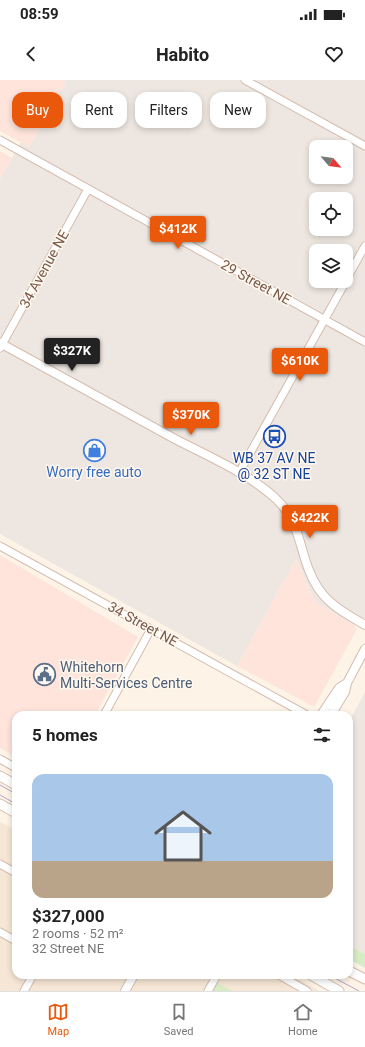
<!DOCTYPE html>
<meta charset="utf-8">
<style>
body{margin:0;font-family:Roboto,sans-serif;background:#f6f6f6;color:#222;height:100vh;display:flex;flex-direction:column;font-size:15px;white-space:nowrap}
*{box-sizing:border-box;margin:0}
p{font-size:13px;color:#767676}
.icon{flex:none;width:22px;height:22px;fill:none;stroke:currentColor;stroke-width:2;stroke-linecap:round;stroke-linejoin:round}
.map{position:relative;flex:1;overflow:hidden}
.side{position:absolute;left:12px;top:631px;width:341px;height:268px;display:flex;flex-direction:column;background:#fff;border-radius:12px;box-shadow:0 2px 6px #0003}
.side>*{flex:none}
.hud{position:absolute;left:12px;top:12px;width:341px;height:36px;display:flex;gap:8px}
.needle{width:26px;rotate:119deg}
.fabs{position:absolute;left:309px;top:60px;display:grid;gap:8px}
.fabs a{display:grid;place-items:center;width:44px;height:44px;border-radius:8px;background:#fff;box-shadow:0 2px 6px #0003;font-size:20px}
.price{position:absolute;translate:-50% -34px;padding:0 9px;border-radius:4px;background:#ea580c;color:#fff;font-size:13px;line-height:26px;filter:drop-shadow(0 1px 2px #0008)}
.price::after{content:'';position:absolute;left:50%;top:24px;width:12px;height:9px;margin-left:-6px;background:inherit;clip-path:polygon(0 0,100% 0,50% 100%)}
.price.active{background:#222;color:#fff}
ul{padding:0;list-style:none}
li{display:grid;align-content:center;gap:8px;height:212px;padding:0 20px}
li+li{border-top:1px solid #e0e0e0}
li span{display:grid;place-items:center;height:124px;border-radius:12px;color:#555}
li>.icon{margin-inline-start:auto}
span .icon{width:72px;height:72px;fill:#fffc;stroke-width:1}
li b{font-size:17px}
h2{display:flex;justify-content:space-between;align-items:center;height:48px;padding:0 20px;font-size:17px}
.pill{padding:0 14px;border-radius:12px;background:#fff;box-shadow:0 2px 6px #0003;font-size:14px;line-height:36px}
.pill.active{background:#ea580c;color:#fff}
.status{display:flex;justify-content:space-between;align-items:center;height:28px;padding:0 20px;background:#fff;direction:ltr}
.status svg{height:11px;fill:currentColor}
header{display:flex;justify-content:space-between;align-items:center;height:52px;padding:0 20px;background:#fff;font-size:18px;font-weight:700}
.menu{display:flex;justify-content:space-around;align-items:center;height:56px;border-top:1px solid #e0e0e0;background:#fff;font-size:11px;color:#767676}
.menu a{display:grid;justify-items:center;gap:2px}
.menu .active{color:#ea580c}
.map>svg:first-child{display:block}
</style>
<div class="status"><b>08:59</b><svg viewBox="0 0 49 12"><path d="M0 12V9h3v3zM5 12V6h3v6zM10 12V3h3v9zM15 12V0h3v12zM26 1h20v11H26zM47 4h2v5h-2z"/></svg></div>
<header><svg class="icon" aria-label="back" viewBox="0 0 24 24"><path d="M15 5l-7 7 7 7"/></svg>Habito<svg class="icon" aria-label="heart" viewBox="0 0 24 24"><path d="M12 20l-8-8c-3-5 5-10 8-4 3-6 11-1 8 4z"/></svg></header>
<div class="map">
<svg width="365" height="911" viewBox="0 0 365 911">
<rect width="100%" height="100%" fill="#fdf4e7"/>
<path fill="#f6e6d5" d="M0,742L16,750V895H291L320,911H0Z"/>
<path fill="#fee4db" d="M0,0H63L66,2L29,67L0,51Z
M0,71L12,78L0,99Z
M0,475L138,557L95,635H16V677L0,668Z
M296,479L315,522L353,544L356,548L355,553L314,627L237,586Z"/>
<path fill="#eee7e1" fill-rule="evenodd" d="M63,0H365V538L353,544L315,522L296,479L237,586L0,454V99L21,62L29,67L66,2ZM316,67H346V97H316ZM316,119H346V149H316ZM316,171H346V201H316Z
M365,612V874L349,866V642Z"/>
<path fill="#d6ecc4" d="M349,866L365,874V888L349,879Z
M219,904L232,911H212L216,905Z"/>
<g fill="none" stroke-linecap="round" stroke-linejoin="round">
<defs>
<path id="minor" d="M245,0L365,66
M0,60L365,262
M346,200L365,166
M0,268L88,109
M239,393L346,201
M0,466L307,635
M104,635L151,549
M0,679L16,688
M0,784L16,793
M0,852L16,861
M279,895L307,911
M24,911L33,895
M208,911L217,895"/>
<path id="tertiary" d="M0,263C58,295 116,327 175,359C206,375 249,394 274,417C304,443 298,478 318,508C329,525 348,535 365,545
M321,635L339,608L347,603
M331,635L345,612L347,603L365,569
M125,911L134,895"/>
<path id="secondary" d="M0,696L16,705
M0,724L16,733
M349,891L365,899
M311,895L339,911"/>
</defs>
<use href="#minor" stroke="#d3bdaf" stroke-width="9"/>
<use href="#tertiary" stroke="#d3bdaf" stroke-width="10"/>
<use href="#secondary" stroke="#d6bdac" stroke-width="11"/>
<use href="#minor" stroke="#fff" stroke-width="7"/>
<use href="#tertiary" stroke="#fff" stroke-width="8"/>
<use href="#secondary" stroke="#fff" stroke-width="9"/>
<path stroke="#b7a4c9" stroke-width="1" d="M0,705L16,714
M0,715L16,724
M329,895L359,911"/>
</g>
<defs>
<symbol id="bus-ring" viewBox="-11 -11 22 22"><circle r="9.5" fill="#fff8ef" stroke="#1a4fb4" stroke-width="1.5"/><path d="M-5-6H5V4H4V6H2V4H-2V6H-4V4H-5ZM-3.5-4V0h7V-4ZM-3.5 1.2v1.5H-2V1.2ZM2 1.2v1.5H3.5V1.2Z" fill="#1a4fb4"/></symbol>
<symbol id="shop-ring" viewBox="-11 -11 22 22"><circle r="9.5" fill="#fff8ef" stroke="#3f7fe0" stroke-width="1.5"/><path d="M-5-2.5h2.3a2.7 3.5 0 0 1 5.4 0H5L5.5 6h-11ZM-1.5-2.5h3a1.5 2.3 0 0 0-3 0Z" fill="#3f7fe0"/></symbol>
<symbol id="civic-ring" viewBox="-11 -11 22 22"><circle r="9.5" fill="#fff8ef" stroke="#5c6f8a" stroke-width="1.5"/><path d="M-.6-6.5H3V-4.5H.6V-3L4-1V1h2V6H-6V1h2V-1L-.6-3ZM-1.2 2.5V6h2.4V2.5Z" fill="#5c6f8a"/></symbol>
</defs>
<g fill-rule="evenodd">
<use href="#bus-ring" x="262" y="344" width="25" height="25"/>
<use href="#shop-ring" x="82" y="358" width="25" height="25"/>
<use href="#civic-ring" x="32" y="582" width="25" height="25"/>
</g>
<g text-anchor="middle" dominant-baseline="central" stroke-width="3" stroke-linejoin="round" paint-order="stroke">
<g font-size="14" fill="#79594a" stroke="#fff8ef">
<text transform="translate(44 189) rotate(-61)">34 Avenue NE</text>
<text transform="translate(256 202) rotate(29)">29 Street NE</text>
<text transform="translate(143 544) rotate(29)">34 Street NE</text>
</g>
<g font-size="14" fill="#164399" stroke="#fff8ef">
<text x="274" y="378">WB 37 AV NE<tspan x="274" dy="16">@ 32 ST NE</tspan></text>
</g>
<g font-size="14" fill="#366cbe" stroke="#fff8ef">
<text x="94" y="392">Worry free auto</text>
</g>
<g font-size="14" fill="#4e5e75" stroke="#fff8ef" text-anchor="start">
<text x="60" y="587">Whitehorn<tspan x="60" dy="16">Multi-Services Centre</tspan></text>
</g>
</g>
</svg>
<div class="fabs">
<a><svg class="needle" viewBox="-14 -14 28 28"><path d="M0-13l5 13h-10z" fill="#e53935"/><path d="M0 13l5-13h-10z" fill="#767676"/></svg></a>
<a><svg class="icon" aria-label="locate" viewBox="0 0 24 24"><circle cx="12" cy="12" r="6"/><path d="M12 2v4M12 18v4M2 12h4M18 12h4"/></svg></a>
<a><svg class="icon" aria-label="layers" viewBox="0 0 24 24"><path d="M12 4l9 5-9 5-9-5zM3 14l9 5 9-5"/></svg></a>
</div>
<b class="price" style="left:178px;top:170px">$412K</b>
<b class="price active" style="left:72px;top:292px">$327K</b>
<b class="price" style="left:300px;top:302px">$610K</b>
<b class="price" style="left:191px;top:356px">$370K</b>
<b class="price" style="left:310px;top:459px">$422K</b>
<div class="hud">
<a class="pill active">Buy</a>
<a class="pill">Rent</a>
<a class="pill">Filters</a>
<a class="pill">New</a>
</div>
<section class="side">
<h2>5 homes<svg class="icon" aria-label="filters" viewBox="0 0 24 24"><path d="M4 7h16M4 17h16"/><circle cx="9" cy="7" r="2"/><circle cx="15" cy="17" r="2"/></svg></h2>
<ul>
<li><span style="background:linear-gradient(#a9c7e8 70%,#b9a48a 0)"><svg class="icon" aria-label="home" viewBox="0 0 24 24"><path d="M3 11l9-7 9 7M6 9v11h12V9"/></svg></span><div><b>$327,000</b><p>2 rooms · 52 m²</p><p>32 Street NE</p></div></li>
</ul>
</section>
</div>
<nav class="menu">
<a class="active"><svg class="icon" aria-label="map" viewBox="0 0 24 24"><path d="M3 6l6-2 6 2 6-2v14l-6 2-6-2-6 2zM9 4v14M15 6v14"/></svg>Map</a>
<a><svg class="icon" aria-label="saved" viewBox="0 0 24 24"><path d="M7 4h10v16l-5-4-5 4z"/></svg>Saved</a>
<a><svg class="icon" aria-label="home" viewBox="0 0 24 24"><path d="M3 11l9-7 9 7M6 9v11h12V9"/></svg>Home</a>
</nav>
